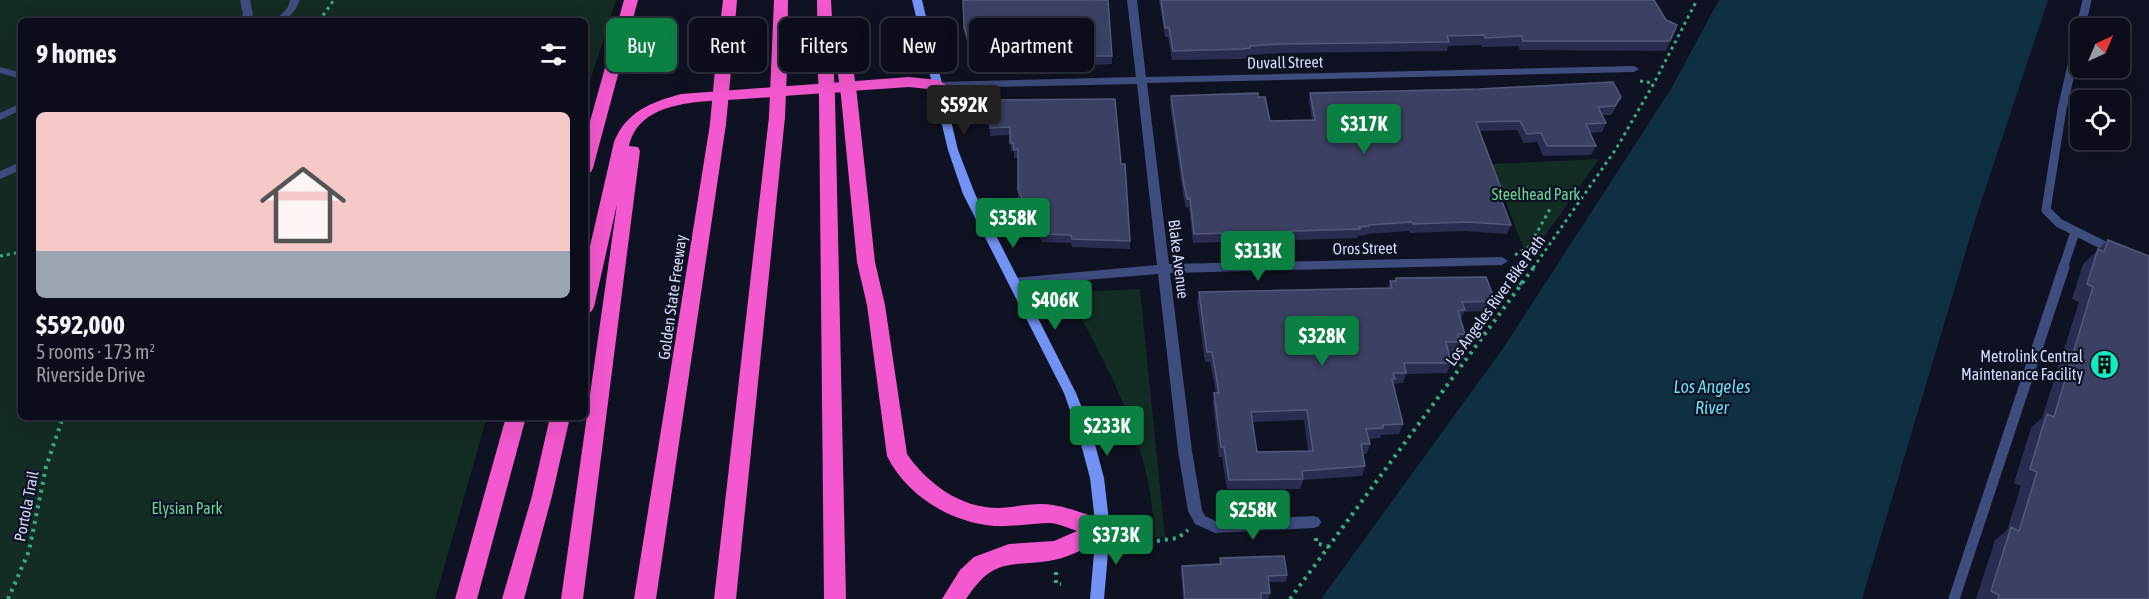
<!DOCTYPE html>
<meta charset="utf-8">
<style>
body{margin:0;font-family:"Asap Condensed",sans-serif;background:#191c27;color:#f1f3f6;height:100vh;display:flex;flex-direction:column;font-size:22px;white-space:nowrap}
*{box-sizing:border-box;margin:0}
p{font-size:20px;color:#9a9ca2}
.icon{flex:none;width:33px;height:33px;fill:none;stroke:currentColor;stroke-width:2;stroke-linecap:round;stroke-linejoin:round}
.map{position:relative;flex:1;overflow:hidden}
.side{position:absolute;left:18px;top:18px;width:570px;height:402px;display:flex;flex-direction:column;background:#0b0e1a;border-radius:9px;box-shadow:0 6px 24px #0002,0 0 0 2px #2b2e39}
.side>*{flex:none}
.guide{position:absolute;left:606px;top:18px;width:570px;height:54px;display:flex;gap:12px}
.needle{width:39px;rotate:44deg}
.fabs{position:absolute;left:2070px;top:18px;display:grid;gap:12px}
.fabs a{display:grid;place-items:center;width:60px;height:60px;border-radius:9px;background:#0b0e1a;box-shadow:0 6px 24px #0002,0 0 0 2px #2b2e39;font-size:30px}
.price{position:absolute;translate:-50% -51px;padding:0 14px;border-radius:6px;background:#0b8043;color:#fff;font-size:20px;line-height:39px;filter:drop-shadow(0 2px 3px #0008)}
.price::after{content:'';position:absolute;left:50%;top:36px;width:18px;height:14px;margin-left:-9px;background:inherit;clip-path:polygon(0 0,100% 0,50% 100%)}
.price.selected{background:#222;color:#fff}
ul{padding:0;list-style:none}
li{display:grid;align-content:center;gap:12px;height:318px;padding:0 18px}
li+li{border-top:2px solid #2b2e39}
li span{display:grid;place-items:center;height:186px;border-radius:9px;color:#555}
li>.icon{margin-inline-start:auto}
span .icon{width:108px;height:108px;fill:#fffc;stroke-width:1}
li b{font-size:26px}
h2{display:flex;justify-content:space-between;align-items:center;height:72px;padding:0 18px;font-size:26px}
.pill{padding:0 21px;border-radius:9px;background:#0b0e1a;box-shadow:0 6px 24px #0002,0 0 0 2px #2b2e39;font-size:21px;line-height:54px}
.pill.selected{background:#0b8043;color:#fff}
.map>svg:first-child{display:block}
</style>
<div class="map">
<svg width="2149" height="599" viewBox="0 0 2149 599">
<rect width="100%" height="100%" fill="#0f1222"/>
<path fill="#132c24" d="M0,0H616L585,97V21H21V417H487L435,599H0Z
M1599,159L1528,260L1491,164Z
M1140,289L1165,537H1155C1153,519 1152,500 1148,482C1135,418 1104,360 1073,303L1079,292Z"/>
<path fill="#0f3041" d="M1719,0H2048L1976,217L1862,599H1321L1504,347L1671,89Z"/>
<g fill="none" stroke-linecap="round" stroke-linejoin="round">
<path stroke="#37ac84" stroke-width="3" stroke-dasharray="3 4" stroke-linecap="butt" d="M319,21L334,0
M1640,81L1654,83
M1515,255L1529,247L1551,207
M0,256L21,252
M1533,268L1616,149L1654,83L1697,0"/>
<path stroke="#37ac84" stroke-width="4" stroke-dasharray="3 5" stroke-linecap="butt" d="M1507,274L1510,279L1522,284
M1316,538V543L1329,547
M1149,542L1178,538L1188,530
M1056,572V584H1061
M8,599L29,551L46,467L63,417
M1290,599L1534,267"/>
<path stroke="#3e4d7e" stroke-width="9" d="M2087,0L2062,109L2046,210L2059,223L2115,251
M2063,268L2075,232"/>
<path stroke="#3e4d7e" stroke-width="11" d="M1954,599L2064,267"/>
<path fill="#3e4d7e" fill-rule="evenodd" d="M240,0H250L253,14L250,21H240L243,14Z
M290,0H300L295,10L285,21H275L288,7Z
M1127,0H1137L1146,77L1634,66L1639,69L1634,72L1147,83L1169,264L1502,257L1508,261L1502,265L1170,273L1192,451L1202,510L1205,516L1216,521L1314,516L1319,518L1321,522L1319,526L1314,528L1215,533L1195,524L1188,511L1178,451L1158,274L1013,286L1007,282L1013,278L1157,265L1137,84L938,88L933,85L938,82L1136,77Z
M0,67L21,73V79L0,73Z
M21,103V110L0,120V113Z
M21,162V170L0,179V171Z"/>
<path fill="#7293f5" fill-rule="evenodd" d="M912,0H922L958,150L975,194L1076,393L1092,433L1104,478L1110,530L1104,599H1090L1096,530L1090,478L1078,433L1064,393L963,194L948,150Z"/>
<path fill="#f358ce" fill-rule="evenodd" d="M624,0H638L593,168L591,172L585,174V139Z
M723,0H737L731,70L723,75L715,70Z
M774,0H788L787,69L779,74L771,69Z
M817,0H831L832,18L836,22C843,37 859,61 851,77L846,79L838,74L837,56L833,47L834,75L826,80L818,75Z
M909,77L938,80L946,85L938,90L909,87L850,91L857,96L875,262L885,305L907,454C927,483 960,508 998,508C1016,507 1036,502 1053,505C1072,508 1093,517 1110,523L1113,530L1110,537C1093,544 1073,556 1054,560C1010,568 995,555 966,599H942L960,570L974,557L1009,544L1054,541L1077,531C1069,528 1059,524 1051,523C1032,523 1013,527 995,526C951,523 906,495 887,456L867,305L857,262L841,96L846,92L828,93L835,98L846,599H824L819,98L826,93C798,95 771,97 743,99C705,102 640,98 629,146L638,147L640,151L583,599H561L617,204L594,307L591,312L585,314V268L614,142C626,112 651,102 681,94Z
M777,112L783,113L785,117L736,599H714L769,117L771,113Z
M718,119L724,120L726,124L656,599H634L710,124L712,120Z
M506,417H526L477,599H455Z
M550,417H570L552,496L524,599H502L532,496Z"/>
<path stroke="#f358ce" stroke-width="16" d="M846,74L849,96
M826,75L827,98
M777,117L779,69
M718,124L723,70"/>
</g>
<path fill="#2a2d4f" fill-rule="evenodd" d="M963,0L1112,56V64L1093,65L1091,60H1042V63L972,61L965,35Z
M1159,0H1654L1670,41L1666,51L1527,50H1520L1518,46L1482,47L1481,45L1448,46L1447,51L1280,53L1249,55V58L1241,59L1172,60L1168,37H1165Z
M1310,93L1617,106L1611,115H1602L1606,123L1602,132L1590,133L1596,146L1591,155L1543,156L1537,142L1524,143L1517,130L1480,131L1502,191L1500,196L1511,225L1507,234L1464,231L1410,233L1409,231L1367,234V235L1358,236L1357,238L1193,243L1189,207L1186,208L1183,194L1170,105L1171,96L1258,97L1270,121L1312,120L1309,102Z
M989,100L1121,164L1130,241V249L1072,247L1071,243L1042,242L1018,198V158H1014V151H1011L1010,135L990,136Z
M2108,240L2149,599H1976L1995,540L2007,530L2021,486L2014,483L2031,428L2042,418L2079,302L2072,299L2083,264Z
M1396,278L1495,301L1490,311L1464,312L1461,320L1465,334L1461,345H1458L1455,353H1449L1451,363L1447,373L1406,374L1403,383L1393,384L1403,424L1399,434L1381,435L1380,438L1369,439L1370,444L1367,454H1363L1365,466L1362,476L1303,480L1300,489H1227L1222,457H1219L1213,403L1214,393H1216L1210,362H1205L1197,302L1199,292L1388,288L1390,281H1395ZM1304,420L1308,451L1257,452L1252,422Z
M1220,558L1287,575L1286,582H1268L1270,593L1268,599H1183L1181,572L1182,566L1219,564Z"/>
<path fill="#3c4062" stroke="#54587a" stroke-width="1.5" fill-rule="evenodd" d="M963,0H1108L1112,56H1093L1091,51L1041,52L1042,54L972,52L964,27Z
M1161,0H1654L1666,20L1677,25L1670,41H1523L1522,36L1485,38L1484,35L1447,36L1449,42L1281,44L1250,46V48L1242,49L1173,51L1169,28H1165Z
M1613,82L1621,97L1615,106L1598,107L1606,123L1586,124L1596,146H1547L1541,133L1527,134L1520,121L1476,122L1502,191H1498L1511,225L1468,222L1413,224L1412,222L1369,225V226L1359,227L1360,229L1194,234L1190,198L1187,199L1184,185L1171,96L1258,93V97H1265L1270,121L1315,120L1310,93L1479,89Z
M1115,99L1121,164H1125L1130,241L1072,239L1071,235L1041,234L1018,190V149L1014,150L1013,143H1010V127L990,128L989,100Z
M2108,240L2149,256V599H1998L1999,595L1991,591L2011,527L2019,531L2037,472L2030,469L2041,432L2047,414L2054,417L2093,287L2087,284L2098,249L2104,252Z
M1486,277L1495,301L1462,302L1465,310L1458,311L1465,334H1458L1459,342H1446L1451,363H1404L1406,373H1393L1395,379H1392L1403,424L1383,425V428L1366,429L1370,444H1361L1365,466L1302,471L1303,479L1229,480L1224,447H1221L1214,393H1219L1212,352H1207L1199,292L1392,288L1390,281H1396V278ZM1307,410L1313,451L1257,452L1251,412Z
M1284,556L1287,575L1268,576L1270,593H1261V599H1185L1182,566L1221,564L1220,558Z"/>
<defs>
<symbol id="building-disc" viewBox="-11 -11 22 22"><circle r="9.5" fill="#11ebc3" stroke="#0f1222"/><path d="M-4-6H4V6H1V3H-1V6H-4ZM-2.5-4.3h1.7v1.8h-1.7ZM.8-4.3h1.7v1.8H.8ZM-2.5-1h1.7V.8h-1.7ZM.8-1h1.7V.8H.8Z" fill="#111"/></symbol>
</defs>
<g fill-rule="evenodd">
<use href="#building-disc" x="2088" y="348" width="33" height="33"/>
</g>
<g text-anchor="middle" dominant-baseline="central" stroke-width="4.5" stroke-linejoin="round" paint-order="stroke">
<g font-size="16" fill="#d4dafc" stroke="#0f1222">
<text transform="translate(1285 62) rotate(-1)">Duvall Street</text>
<text transform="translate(1365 248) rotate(-1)">Oros Street</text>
<text transform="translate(1179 259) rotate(83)">Blake Avenue</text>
<text transform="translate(672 297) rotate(-82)">Golden State Freeway</text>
<text transform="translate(1495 300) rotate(-54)">Los Angeles River Bike Path</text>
<text transform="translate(26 506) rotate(-79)">Portola Trail</text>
</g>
<g font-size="16" fill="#65d79a" stroke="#0f1222">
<text x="1536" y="194">Steelhead Park</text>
<text x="187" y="508">Elysian Park</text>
</g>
<g font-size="16" fill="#d4dafc" stroke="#0f1222" text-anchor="end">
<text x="2083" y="356">Metrolink Central<tspan x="2083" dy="18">Maintenance Facility</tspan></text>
</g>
<g font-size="18" font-style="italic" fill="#69dbf4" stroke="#0f1222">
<text x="1712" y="386">Los Angeles<tspan x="1712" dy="21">River</tspan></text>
</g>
</g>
</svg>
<div class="fabs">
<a><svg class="needle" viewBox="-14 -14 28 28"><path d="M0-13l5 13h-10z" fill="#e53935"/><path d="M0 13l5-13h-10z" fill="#9a9ca2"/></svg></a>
<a><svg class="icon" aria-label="locate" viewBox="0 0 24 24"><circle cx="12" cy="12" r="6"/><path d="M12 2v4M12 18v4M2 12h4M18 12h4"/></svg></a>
</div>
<b class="price selected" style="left:964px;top:136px">$592K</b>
<b class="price" style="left:1364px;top:155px">$317K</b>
<b class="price" style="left:1013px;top:249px">$358K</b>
<b class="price" style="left:1258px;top:282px">$313K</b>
<b class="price" style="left:1055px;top:331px">$406K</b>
<b class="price" style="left:1322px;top:367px">$328K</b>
<b class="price" style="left:1107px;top:457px">$233K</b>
<b class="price" style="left:1253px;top:541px">$258K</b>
<b class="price" style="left:1116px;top:566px">$373K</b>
<div class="guide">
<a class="pill selected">Buy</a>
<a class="pill">Rent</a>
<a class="pill">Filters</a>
<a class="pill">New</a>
<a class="pill">Apartment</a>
</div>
<section class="side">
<h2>9 homes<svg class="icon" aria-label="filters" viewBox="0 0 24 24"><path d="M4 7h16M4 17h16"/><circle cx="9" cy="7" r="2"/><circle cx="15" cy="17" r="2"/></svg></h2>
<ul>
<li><span style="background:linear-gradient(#f6c9c9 75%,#9aa5b1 0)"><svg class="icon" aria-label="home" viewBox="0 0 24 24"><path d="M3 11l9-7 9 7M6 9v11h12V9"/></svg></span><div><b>$592,000</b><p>5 rooms · 173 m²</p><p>Riverside Drive</p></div></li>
</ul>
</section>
</div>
